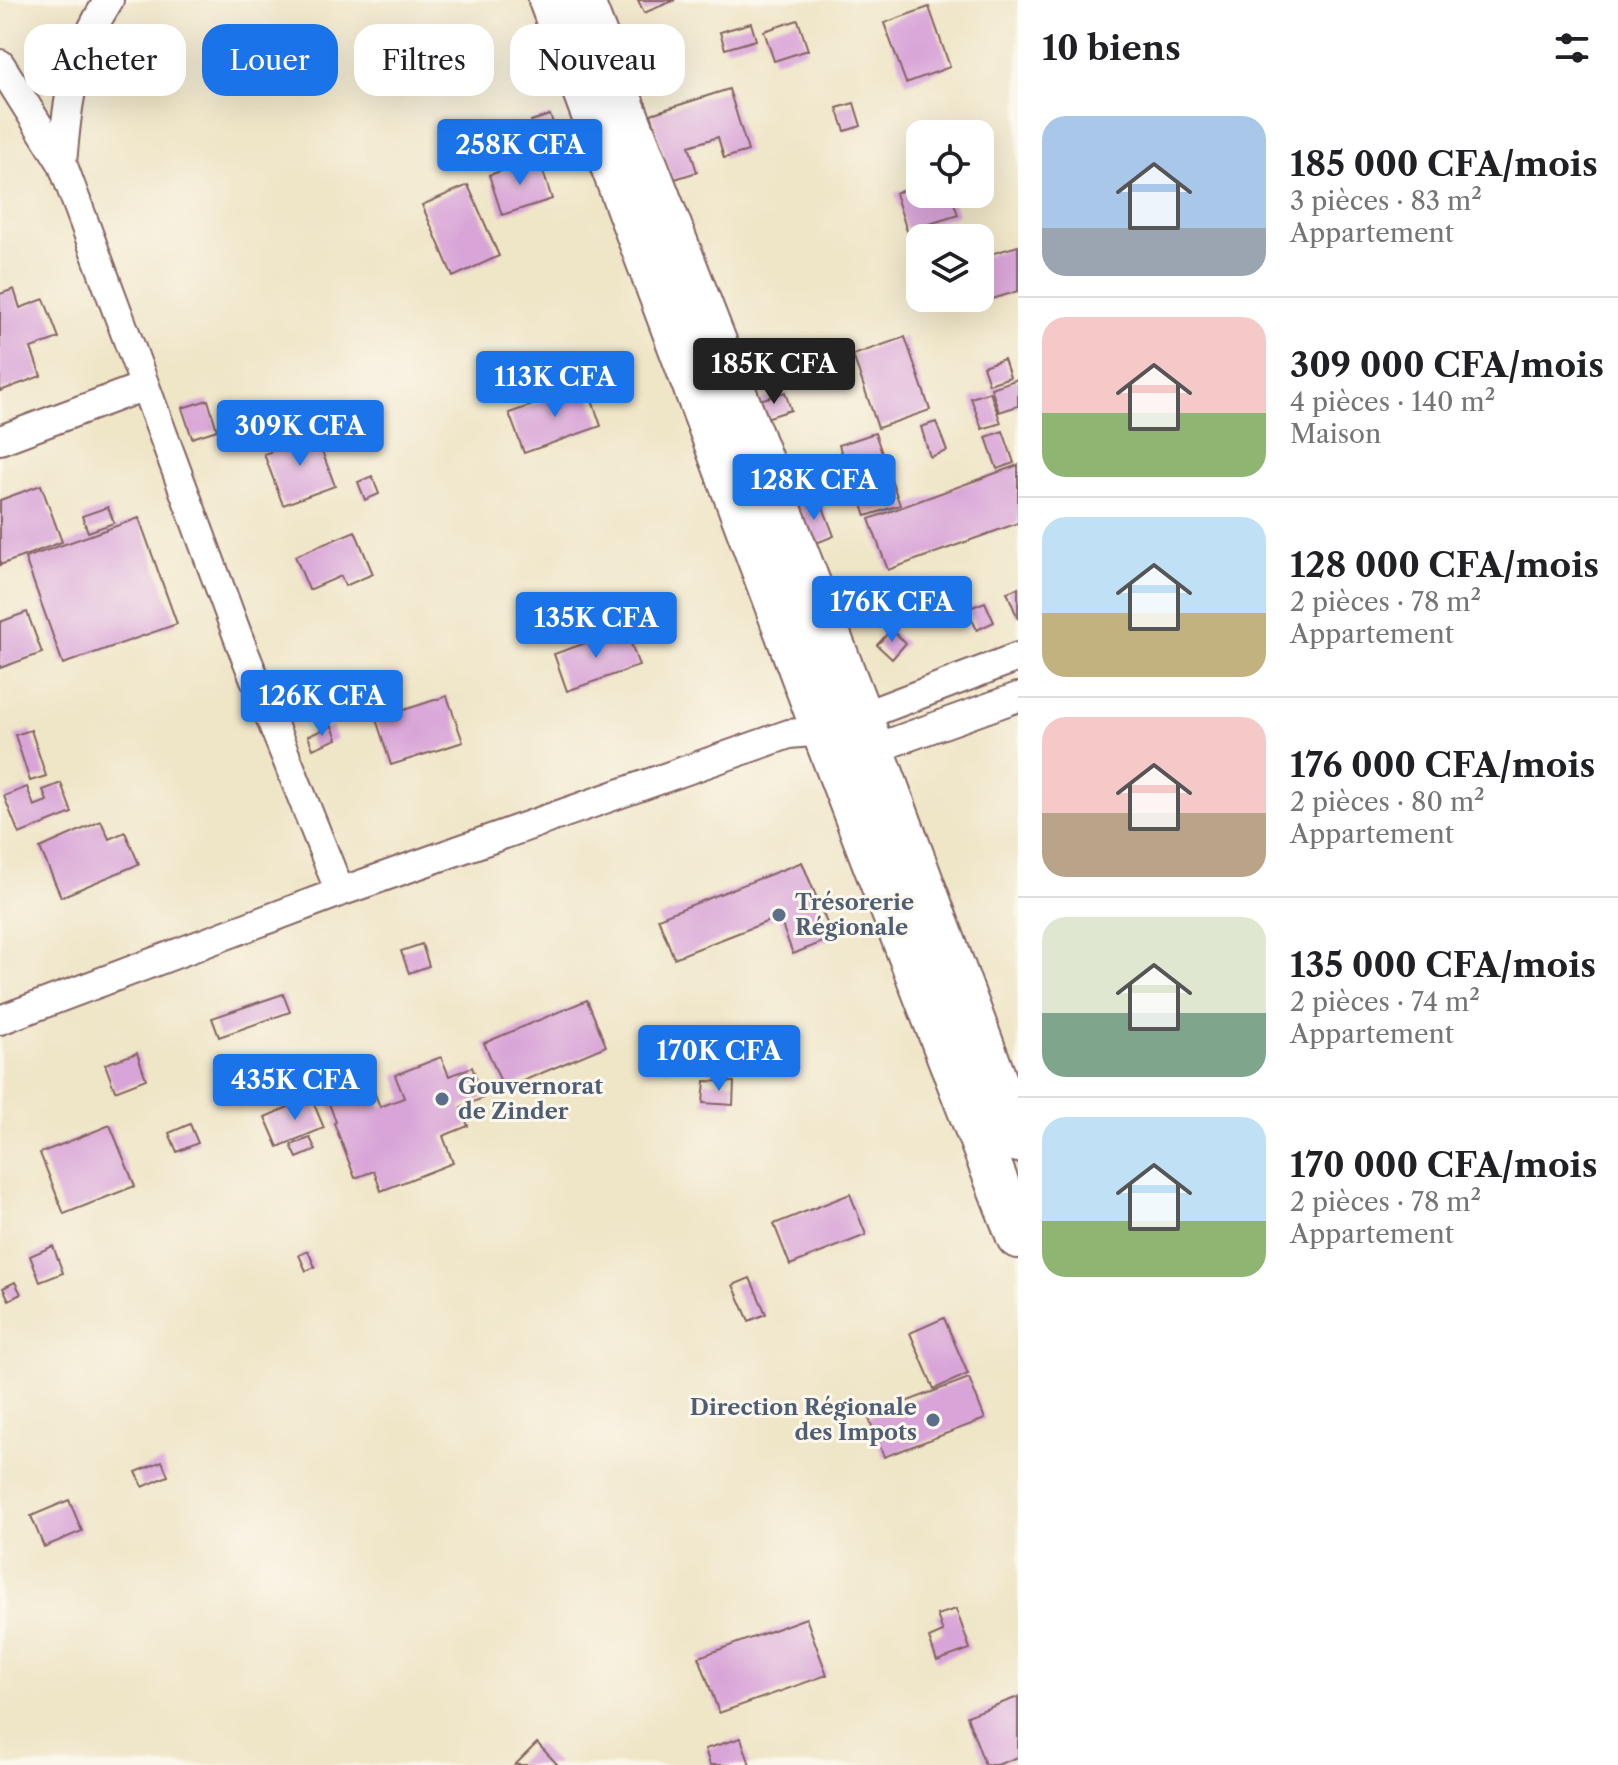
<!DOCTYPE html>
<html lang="fr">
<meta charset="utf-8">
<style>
body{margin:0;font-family:"Libre Caslon Text",serif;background:#f6f6f6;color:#202124;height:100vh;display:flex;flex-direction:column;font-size:30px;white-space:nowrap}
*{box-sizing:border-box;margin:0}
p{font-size:26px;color:#757577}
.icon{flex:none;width:44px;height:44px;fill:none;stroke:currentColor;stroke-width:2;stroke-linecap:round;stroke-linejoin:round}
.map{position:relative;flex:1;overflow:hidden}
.side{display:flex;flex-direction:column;background:#fff;width:600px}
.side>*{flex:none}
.hud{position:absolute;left:24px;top:24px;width:760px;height:72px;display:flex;gap:16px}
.buttons{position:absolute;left:906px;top:120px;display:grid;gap:16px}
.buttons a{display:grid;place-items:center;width:88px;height:88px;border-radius:16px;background:#fff;box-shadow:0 8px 32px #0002;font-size:40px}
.price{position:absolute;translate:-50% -68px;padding:0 18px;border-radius:8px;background:#1a73e8;color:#fff;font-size:26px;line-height:52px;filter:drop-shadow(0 2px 4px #0008)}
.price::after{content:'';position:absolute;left:50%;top:48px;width:24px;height:18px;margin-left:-12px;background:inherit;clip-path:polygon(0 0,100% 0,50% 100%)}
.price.selected{background:#222;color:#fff}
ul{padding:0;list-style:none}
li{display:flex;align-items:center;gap:24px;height:200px;padding:0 24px}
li+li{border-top:2px solid #e0e0e0}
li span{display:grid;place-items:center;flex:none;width:224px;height:160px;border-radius:24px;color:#555}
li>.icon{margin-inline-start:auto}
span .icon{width:96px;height:96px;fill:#fffc;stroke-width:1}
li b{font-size:34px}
h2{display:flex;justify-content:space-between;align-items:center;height:96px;padding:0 24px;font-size:34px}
.pill{padding:0 28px;border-radius:24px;background:#fff;box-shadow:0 8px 32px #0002;font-size:28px;line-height:72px}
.pill.selected{background:#1a73e8;color:#fff}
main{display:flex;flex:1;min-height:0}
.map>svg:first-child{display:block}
</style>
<main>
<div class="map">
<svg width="1018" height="1765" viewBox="0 0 1018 1765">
<rect width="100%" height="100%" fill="#fbf7ec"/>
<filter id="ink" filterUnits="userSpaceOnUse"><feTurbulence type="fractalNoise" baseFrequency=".0125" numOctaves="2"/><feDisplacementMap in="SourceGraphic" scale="16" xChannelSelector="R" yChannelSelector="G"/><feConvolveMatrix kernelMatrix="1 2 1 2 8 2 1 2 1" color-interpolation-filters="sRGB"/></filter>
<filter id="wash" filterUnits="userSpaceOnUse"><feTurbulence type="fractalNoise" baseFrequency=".006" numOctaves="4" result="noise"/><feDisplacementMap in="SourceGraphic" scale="32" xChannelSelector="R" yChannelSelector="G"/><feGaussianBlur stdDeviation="1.8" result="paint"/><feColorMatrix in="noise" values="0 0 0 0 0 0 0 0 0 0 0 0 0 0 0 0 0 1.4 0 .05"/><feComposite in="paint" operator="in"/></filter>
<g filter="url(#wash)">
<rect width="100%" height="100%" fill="#efe5c7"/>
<g id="blocks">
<path fill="#d9a5d8" d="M638,0H675L644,13Z
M929,7L950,67L906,83L884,23Z
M798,20L808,50L774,61L764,31Z
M751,23L756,40L725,49L720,32Z
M729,89L748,151L724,158L718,137L689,146L697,172L672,180L651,114Z
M854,103L861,126L845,131L837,108Z
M550,115L557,134L537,140L531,121Z
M962,127L964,134H942Z
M539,159L552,199L502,215L489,175Z
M468,185L499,256L453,277L422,205Z
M920,185V194H951L958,215L907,231L895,193Z
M1018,246V291L964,308L961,298H980V257Z
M14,289L20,308L44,299L59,338L31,348L41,376L0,391V294Z
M905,337L930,410L878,428L853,355Z
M1004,359L1010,377L989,384L983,366Z
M1018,379V406L999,412L991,388Z
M587,386L601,426L524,453L509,413Z
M785,392L791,410L763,419L757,401Z
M990,392L1001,423L982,429L971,398Z
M208,400L217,430L192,438L182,408Z
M311,422L335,486L283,505L264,454L303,440L298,427Z
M936,422L947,451L930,457L921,427Z
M1003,431L1014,463L997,469L986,437Z
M875,433L886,465L849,477L839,445Z
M824,455L833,481L794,496L784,470Z
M1018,465V523L888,570L869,519Z
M887,467L900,505L866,516L853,479Z
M372,476L379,494L365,500L358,482Z
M41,485L62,542L0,565V500Z
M820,499L834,536L809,546L794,508Z
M108,507L114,523L88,532L82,516Z
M139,518L177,624L63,664L25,558Z
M355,531L373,574L345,586L341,576L309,590L295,556Z
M1018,588V619L1007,592Z
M985,602L994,622L977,630L967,609Z
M27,612L42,653L0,668V622Z
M619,612L624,627L582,641L576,627Z
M626,629L639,666L567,691L554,654Z
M891,630L906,643L892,659L877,645Z
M447,696L463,742L391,765L376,719Z
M332,726L337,739L313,749L308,736Z
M31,730L46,776L30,781L15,735Z
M61,783L72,813L19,834L4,796L27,787L34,806L47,801L43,790Z
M101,821L109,839L125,832L139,864L61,897L40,848Z
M802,862L833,938L793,954L779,917L674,958L658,918Z
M422,944L429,966L409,973L401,951Z
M283,994L290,1012L219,1037L212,1018Z
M587,1000L606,1046L504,1089L484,1043Z
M683,1033L692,1059L665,1070L655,1044Z
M137,1053L146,1079L115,1091L105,1064Z
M441,1057L449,1076L472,1067L483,1098L461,1107L468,1126L443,1136L453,1163L381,1191L374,1171L355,1178L334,1123L336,1122L325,1093L368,1076L380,1107L404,1098L395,1075Z
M705,1081L734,1082L733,1105L703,1103Z
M311,1097L324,1128L278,1147L265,1117Z
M190,1124L198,1143L177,1152L169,1133Z
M110,1125L135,1186L64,1214L40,1153Z
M310,1138L316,1150L297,1158L291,1145Z
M850,1194L866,1235L790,1265L774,1224Z
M53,1246L63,1273L40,1282L30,1256Z
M308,1251L315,1267L306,1271L299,1255Z
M750,1278L766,1314L749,1321L733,1285Z
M15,1282L21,1294L9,1300L3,1288Z
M944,1318L968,1374L934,1389L910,1333Z
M969,1378L985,1419L884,1457L868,1416Z
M162,1461L168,1476L143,1487L136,1472Z
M69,1500L82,1531L44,1547L31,1516Z
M956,1609L970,1649L937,1661L929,1638L943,1632L937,1615Z
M806,1618L827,1675L719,1713L699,1657Z
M1018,1697V1757L997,1765H985L967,1716Z
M741,1738L750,1765H710L705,1749Z
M537,1743L558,1765H515Z"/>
</g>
</g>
<g filter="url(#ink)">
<use href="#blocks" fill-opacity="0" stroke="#846462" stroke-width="2"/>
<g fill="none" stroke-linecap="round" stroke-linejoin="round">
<defs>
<path id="minor" d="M0,64L62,163C68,97 72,57 109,0
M145,386L240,642L340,892
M0,440L145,386L62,163
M857,755L1018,697
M0,1020L340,892L789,734L823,731L1018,657"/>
<path id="highway" d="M550,0L823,731L1018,1237
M582,0L861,717L1018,1141"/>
</defs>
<use href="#minor" stroke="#846462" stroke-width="32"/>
<use href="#highway" stroke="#846462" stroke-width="46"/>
<use href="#minor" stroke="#fff" stroke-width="28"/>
<use href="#highway" stroke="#fff" stroke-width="42"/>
</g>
</g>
<g fill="#5c6f8a" stroke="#fbf7ec" stroke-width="3">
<circle cx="779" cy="915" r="8"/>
<circle cx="442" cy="1099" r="8"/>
<circle cx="933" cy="1420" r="8"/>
</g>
<g text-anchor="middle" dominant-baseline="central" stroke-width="6" stroke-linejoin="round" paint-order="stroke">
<g font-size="22" font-weight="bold" fill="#4e5e75" stroke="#fbf7ec" text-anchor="start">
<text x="795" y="902">Trésorerie<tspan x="795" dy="25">Régionale</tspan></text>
<text x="458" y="1086">Gouvernorat<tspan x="458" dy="25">de Zinder</tspan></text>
<text x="917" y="1407" text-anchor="end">Direction Régionale<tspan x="917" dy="25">des Impots</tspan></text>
</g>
</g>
</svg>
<div class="buttons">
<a><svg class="icon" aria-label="locate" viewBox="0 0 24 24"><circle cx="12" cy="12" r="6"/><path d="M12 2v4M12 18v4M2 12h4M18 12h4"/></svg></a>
<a><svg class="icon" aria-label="layers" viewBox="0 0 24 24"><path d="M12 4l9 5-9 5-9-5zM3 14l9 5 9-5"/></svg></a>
</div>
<b class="price" style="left:520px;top:187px">258K CFA</b>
<b class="price selected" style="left:774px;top:406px">185K CFA</b>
<b class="price" style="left:555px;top:419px">113K CFA</b>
<b class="price" style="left:300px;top:468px">309K CFA</b>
<b class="price" style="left:814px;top:522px">128K CFA</b>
<b class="price" style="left:892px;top:644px">176K CFA</b>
<b class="price" style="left:596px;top:660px">135K CFA</b>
<b class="price" style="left:322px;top:738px">126K CFA</b>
<b class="price" style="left:719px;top:1093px">170K CFA</b>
<b class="price" style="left:295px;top:1122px">435K CFA</b>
<div class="hud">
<a class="pill">Acheter</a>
<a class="pill selected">Louer</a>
<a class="pill">Filtres</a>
<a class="pill">Nouveau</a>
</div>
</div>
<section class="side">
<h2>10 biens<svg class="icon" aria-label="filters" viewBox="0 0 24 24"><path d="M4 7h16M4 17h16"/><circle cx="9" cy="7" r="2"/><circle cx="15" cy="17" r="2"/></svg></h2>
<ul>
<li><span style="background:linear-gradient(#a9c7e8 70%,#9aa5b1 0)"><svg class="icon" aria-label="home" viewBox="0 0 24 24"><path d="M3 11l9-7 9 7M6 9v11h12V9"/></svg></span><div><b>185 000 CFA/mois</b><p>3 pièces · 83 m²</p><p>Appartement</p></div></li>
<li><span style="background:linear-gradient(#f6c9c9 60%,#8fb573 0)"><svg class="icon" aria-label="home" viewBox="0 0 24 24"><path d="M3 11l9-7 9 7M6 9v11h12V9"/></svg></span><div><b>309 000 CFA/mois</b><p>4 pièces · 140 m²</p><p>Maison</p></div></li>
<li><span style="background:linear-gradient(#bfe0f5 60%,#c2b280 0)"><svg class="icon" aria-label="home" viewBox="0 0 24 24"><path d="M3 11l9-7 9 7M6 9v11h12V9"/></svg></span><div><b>128 000 CFA/mois</b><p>2 pièces · 78 m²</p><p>Appartement</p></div></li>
<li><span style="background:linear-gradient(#f6c9c9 60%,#b9a48a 0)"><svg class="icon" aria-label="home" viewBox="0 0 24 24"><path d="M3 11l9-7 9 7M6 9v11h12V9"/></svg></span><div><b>176 000 CFA/mois</b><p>2 pièces · 80 m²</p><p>Appartement</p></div></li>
<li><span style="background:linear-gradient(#dfe7d0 60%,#7fa58c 0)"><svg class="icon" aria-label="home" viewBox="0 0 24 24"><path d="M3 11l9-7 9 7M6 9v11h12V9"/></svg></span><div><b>135 000 CFA/mois</b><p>2 pièces · 74 m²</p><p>Appartement</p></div></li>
<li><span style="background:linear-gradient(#bfe0f5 65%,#8fb573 0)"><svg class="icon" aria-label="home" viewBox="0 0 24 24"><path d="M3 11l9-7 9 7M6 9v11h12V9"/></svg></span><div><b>170 000 CFA/mois</b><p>2 pièces · 78 m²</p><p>Appartement</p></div></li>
</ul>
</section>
</main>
